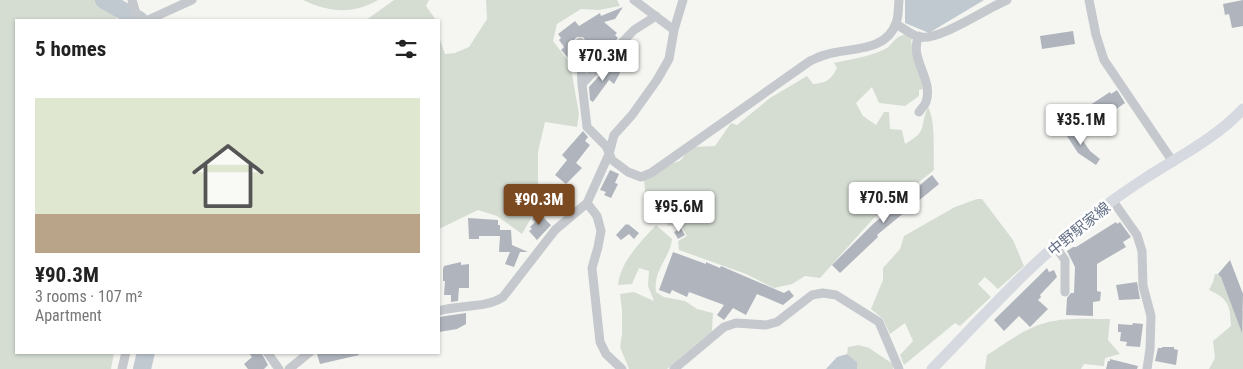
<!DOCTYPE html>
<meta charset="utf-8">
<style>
body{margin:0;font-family:"Roboto Condensed","Noto Sans JP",sans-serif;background:#f2f2f2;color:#222;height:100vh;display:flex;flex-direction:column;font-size:19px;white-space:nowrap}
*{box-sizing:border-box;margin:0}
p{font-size:16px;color:#767676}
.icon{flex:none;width:28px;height:28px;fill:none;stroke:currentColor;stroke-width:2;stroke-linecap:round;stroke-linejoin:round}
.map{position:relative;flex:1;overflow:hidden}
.details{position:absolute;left:15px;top:19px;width:425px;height:335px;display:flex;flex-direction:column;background:#fff;border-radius:0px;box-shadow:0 1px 4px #0004}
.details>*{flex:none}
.price{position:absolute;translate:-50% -42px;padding:0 11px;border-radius:5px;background:#fff;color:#222;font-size:16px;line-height:32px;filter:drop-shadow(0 1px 2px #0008)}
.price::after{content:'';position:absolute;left:50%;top:30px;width:15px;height:11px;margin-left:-8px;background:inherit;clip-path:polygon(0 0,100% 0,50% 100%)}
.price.active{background:#7c4a20;color:#fff}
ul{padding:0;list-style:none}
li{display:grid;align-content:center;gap:10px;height:265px;padding:0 20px}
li+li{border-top:1px solid #e0e0e0}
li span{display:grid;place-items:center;height:155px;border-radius:0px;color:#555}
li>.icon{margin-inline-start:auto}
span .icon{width:90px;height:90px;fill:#fffc;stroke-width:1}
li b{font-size:21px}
h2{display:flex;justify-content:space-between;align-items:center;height:60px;padding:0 20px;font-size:21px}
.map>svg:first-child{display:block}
</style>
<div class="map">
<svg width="1243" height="369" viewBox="0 0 1243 369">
<rect width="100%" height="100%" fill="#f5f6f2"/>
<path fill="#d5ddd3" d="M0,0H100L113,12L117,20H16V352L114,353L111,369H0Z
M303,0H378C353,15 328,12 303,0Z
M394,0H429L426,6L436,20H366Z
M486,0H617L620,6L599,10L581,9L557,24L553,41L570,63L579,114L577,127L545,122L538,152V206L522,234L497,216L478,210L439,229V37L445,54L455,53L469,47L487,19Z
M903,35H910L913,38L911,40C913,57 920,72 923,89L919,90V96L905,106L879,103L872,87L856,103L863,116L876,125L884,112H889L890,129L902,130L905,144C929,130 919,127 928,107C936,121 933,153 934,170L873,219L820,278L805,276L792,284L774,288L746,274L679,250L678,241L687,236L681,225L668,226L659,210L646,199L644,180L669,164L680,161L691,147L715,146L731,123L737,125L770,98L807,76L813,84C826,83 831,80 837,68L834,63C851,59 869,57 885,49C893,45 892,39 903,35Z
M977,199H982L1013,240L1024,266L998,289L985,277L978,284L991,297L960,326L955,323L904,365L900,355L913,341L905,323L890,334L883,319L871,309L883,280V268L900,249L904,236L955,207Z
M656,225L672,239C670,259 653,269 656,292L664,297L685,301L697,309L713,313L712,331L667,369H629L620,347L622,335V310L620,294L634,292L654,301L648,286L649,271L639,268L632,284L618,285C621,260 641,242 656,225Z
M1215,274H1222L1243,312V369H1209L1215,358L1213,341L1231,326C1230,306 1229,299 1209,290L1213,282Z
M1110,319L1108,340L1120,354L1105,358L1104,366L1084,364L1081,369H985L987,355C1005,344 1025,328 1045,323C1065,317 1089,319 1110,319Z
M859,345L869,348L893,364V369H857V362L847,354L848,347Z"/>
<path fill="#c1c9d0" d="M905,0H984L929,33L905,23Z
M847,354L857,362V369H826L837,357Z"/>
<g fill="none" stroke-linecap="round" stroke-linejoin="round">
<path stroke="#c1c9d0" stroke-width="18" d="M104,0L139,20
M142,369L146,352"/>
</g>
<path fill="#b0b5bd" d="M1243,0V26L1232,28L1229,14L1225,15L1223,4Z
M623,7L615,19L604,22L617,33L615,35L618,38L588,69L586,42L583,37H577L574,40L575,60L573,59L571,61L561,50L564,47L559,40L561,38L558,34L575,21L579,26L600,13L601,16Z
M1073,31L1075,44L1042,49L1040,36Z
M609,65L620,72L619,75L614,84L609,80L593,102L590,100L589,87Z
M1117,90L1125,103L1089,128L1075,115L1110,92L1111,94Z
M1072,125L1090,151L1100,159L1096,165L1078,153L1065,133Z
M583,131L588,137L585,141L590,145L576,163L582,168L566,184L555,175L567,160L562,155Z
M610,170L619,174L615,183L618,184L611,198L604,195L606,192L600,190Z
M932,175L939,184L877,235L878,237L840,273L832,265L873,224Z
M539,213L551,225L537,240L529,231L532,229L530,227L535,222L532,219Z
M468,218L498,220V225H500V230H511L512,245L528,252H520L514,267L505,264L510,252H499L500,236H479V239H469Z
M1116,222L1117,224L1120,222L1131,237L1123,242L1126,247L1097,264V291L1101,292L1100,301L1093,302V316L1066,315L1067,298L1071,293H1074L1075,267L1067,251L1073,247H1076Z
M626,224L627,225L628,224L639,233L634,239L629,234L621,240L616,235Z
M681,228L685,235L678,239L674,232Z
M673,252L706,264V262L720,268L721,266L784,293L789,290L794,296L783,305L757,294L746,315L733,308L724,320L717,315L724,305L689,292L687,297L672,290L670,294L659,290Z
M1230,260L1243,294L1242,333L1221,277L1218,274Z
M461,262V265L469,264V288H459L458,301L451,302V295H444L445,281H443V269L444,266Z
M1047,268L1049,272L1054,270L1057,277L1040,295L1041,297L1038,300L1048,309L1030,327L1019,316L1004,331L994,320Z
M1137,282L1140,299L1119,300L1116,285Z
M466,313V324L457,329L439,332V317Z
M1133,323L1143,324L1140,347L1126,346L1127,342L1120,341L1121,332H1118V324L1132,325Z
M1162,347H1174V349L1178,350L1176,365L1155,361L1158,348H1162Z
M248,352H261L268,365L264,369H248L244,364L252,357Z
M322,352H358L359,355L320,364L317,354Z
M1110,359L1138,366L1137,369H1106L1108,361H1110Z"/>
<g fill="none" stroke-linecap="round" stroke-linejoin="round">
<path stroke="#c5c8cc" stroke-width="9" d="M132,0L138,20
M634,0L674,30
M1089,0L1096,35L1104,60L1173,162
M148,20L192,0
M896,24C903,28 913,36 920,37C939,41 987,8 1007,0
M919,36C908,58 934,79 926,102C925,105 921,109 919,112
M580,42L582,84L587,127L606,146L612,160L628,172L641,177L651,173L810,61C815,59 820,56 825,55C849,47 886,53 896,23C899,16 898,8 899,0
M582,84L634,30L656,16
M1113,201L1137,235L1142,251L1143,286L1151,316L1150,349L1147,369
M587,203L597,216L601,231L598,247L592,268L600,342L606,354L622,369
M1055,246L1065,260V292
M439,311C459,304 485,309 503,297L555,230L587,203L609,154L614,135L632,115L657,80L669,59L674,30L683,0
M267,352L279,369
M122,369L126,352
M289,369L310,352
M674,369L724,327L736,323L766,325L777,322L812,295L823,293L836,295L879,322L899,369"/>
<path stroke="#d6d9df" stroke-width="11" d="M932,369C982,318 1031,262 1088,219C1107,204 1127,190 1147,177C1180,156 1216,138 1243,109"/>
</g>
<g text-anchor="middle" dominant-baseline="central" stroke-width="5" stroke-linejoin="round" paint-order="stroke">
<g font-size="15" fill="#636f85" stroke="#fff">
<text transform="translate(1079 229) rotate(-39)">中野駅家線</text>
</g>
</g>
</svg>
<b class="price" style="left:603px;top:82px">¥70.3M</b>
<b class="price" style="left:1081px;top:146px">¥35.1M</b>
<b class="price" style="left:884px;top:224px">¥70.5M</b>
<b class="price active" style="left:539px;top:226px">¥90.3M</b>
<b class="price" style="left:679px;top:233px">¥95.6M</b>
<section class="details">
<h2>5 homes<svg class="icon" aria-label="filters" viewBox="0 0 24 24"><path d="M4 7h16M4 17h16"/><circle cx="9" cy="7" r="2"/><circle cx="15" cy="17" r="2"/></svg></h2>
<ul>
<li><span style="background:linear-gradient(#dfe7d0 75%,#b9a48a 0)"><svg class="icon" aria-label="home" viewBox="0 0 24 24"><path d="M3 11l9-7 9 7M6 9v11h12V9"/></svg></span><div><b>¥90.3M</b><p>3 rooms · 107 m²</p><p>Apartment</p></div></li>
</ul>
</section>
</div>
